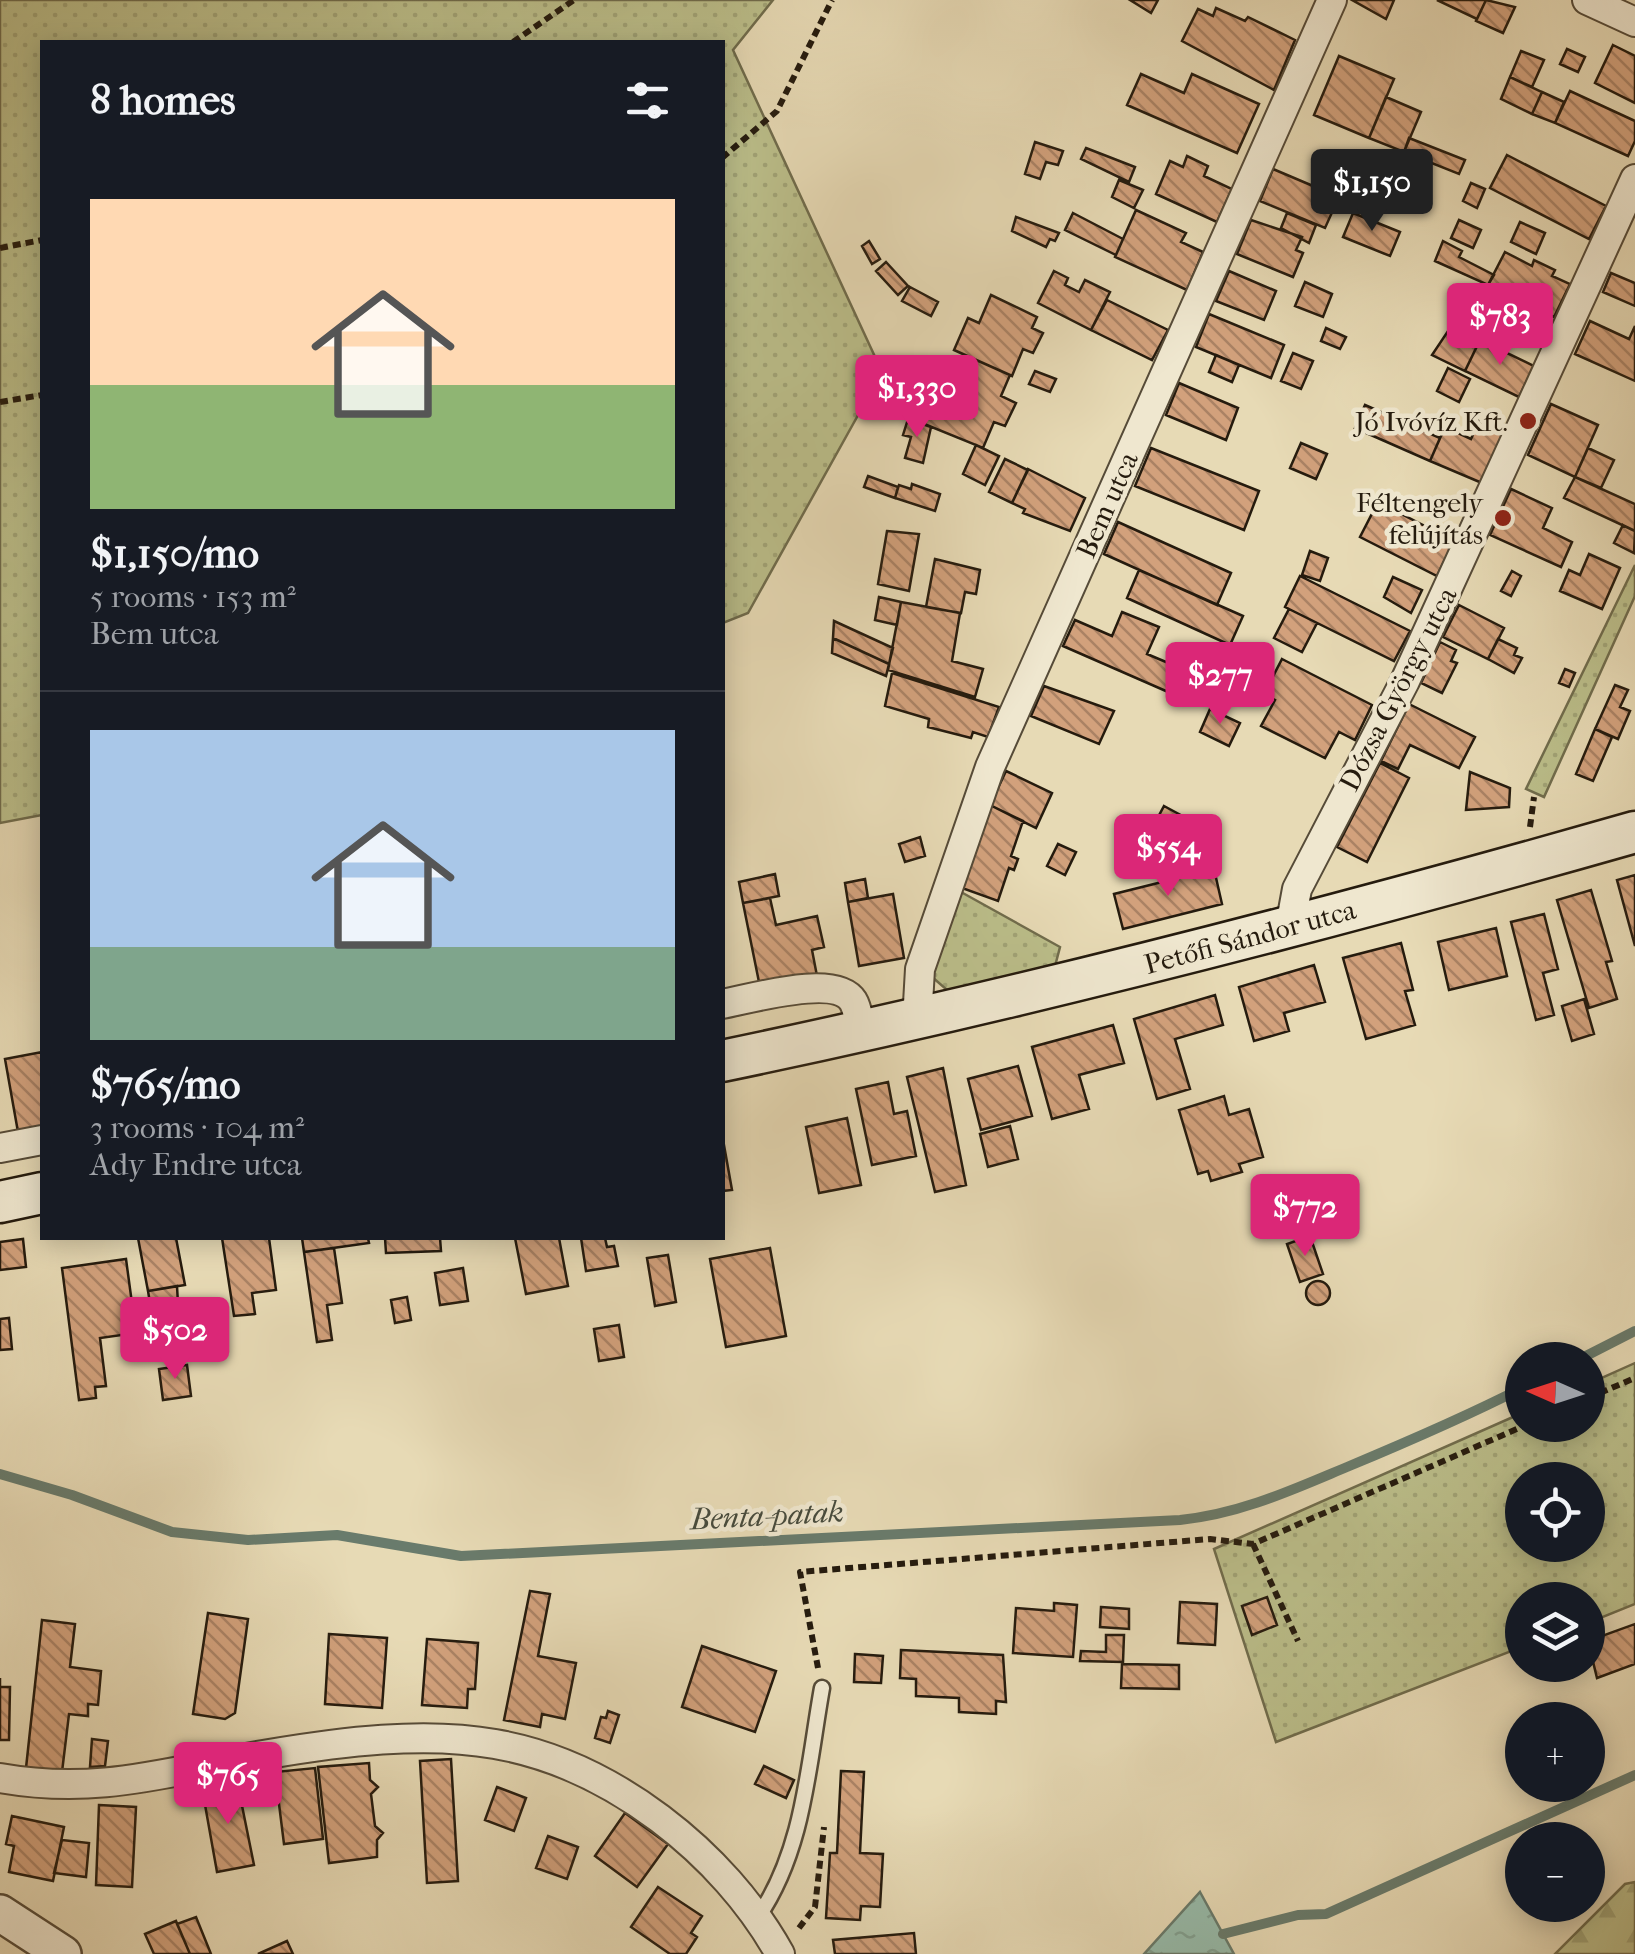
<!DOCTYPE html>
<meta charset="utf-8">
<style>
body{margin:0;font-family:"IM FELL French Canon",serif;background:#20242c;color:#f1f3f6;height:100vh;display:flex;flex-direction:column;font-size:38px;white-space:nowrap}
*{box-sizing:border-box;margin:0}
p{font-size:32px;color:#9ea1a6}
.icon{flex:none;width:55px;height:55px;fill:none;stroke:currentColor;stroke-width:2;stroke-linecap:round;stroke-linejoin:round}
.map{position:relative;flex:1;overflow:hidden}
.drawer{position:absolute;left:40px;top:40px;width:685px;height:1200px;display:flex;flex-direction:column;background:#171b24;border-radius:0px;box-shadow:0 5px 25px #0003}
.drawer>*{flex:none}
.needle{width:65px;rotate:273deg}
.fabs{position:absolute;left:1505px;top:1342px;display:grid;gap:20px}
.fabs a{display:grid;place-items:center;width:100px;height:100px;border-radius:50%;background:#171b24;box-shadow:0 5px 25px #0003;font-size:50px}
.price{position:absolute;translate:-50% -85px;padding:0 22px;border-radius:10px;background:#db2777;color:#fff;font-size:32px;line-height:65px;filter:drop-shadow(0 2px 5px #0008)}
.price::after{content:'';position:absolute;left:50%;top:60px;width:30px;height:22px;margin-left:-15px;background:inherit;clip-path:polygon(0 0,100% 0,50% 100%)}
.price.on{background:#222;color:#fff}
ul{padding:0;list-style:none}
li{display:grid;align-content:center;gap:20px;height:530px;padding:0 50px}
li+li{border-top:2px solid #363941}
li span{display:grid;place-items:center;height:310px;border-radius:0px;color:#555}
li>.icon{margin-inline-start:auto}
span .icon{width:180px;height:180px;fill:#fffc;stroke-width:1}
li b{font-size:42px}
h2{display:flex;justify-content:space-between;align-items:center;height:120px;padding:0 50px;font-size:42px}
.map>svg:first-child{display:block}
</style>
<div class="map">
<svg width="1635" height="1954" viewBox="0 0 1635 1954">
<defs>
<pattern id="grass-dots" width="8" height="8" patternUnits="userSpaceOnUse" patternTransform="scale(2.5)"><rect width="8" height="8" fill="#bbbe8a"/><path d="M2 2h.1M6 6h.1" fill="none" stroke="#a1a376" stroke-width="1.8" stroke-linecap="round"/></pattern>
<pattern id="forest-firs" width="22" height="20" patternUnits="userSpaceOnUse" patternTransform="scale(2.5)"><rect width="22" height="20" fill="#bbbe8a"/><path d="M5 1l3.5 6h-7zM16 11l3.5 6h-7z" fill="#a1a376"/></pattern>
<pattern id="water-ripples" width="26" height="14" patternUnits="userSpaceOnUse" patternTransform="scale(2.5)"><rect width="26" height="14" fill="#97bbaa"/><path d="M2 4q2-2 4 0t4 0M15 11q2-2 4 0t4 0" fill="none" stroke="#82a091"/></pattern>
<pattern id="building-back-hatch" width="6" height="6" patternUnits="userSpaceOnUse" patternTransform="scale(2.5)"><rect width="6" height="6" fill="#d2a17c"/><path d="M-1 5l2 2M0 0l6 6M5-1l2 2" fill="none" stroke="#aa8264"/></pattern>
</defs>
<rect width="100%" height="100%" fill="#e7dab5"/>
<filter id="stains"><feTurbulence type="fractalNoise" baseFrequency=".002" numOctaves="4"/><feColorMatrix values="0 0 0 0 .2 0 0 0 0 .09 0 0 0 0 .02 0 0 0 .5 -.17"/></filter>
<radialGradient id="worn" r=".72"><stop offset=".6" stop-color="#630" stop-opacity="0"/><stop offset="1" stop-color="#630" stop-opacity=".3"/></radialGradient>
<path fill="url(#grass-dots)" stroke="#706c4c" stroke-width="2.5" fill-rule="evenodd" d="M0,0H773L733,50L882,372L748,613L723,623L722,42H42V815L0,823Z
M1635,565V596L1544,797L1526,789Z
M961,892L1060,947L1054,970L947,990L931,976Z
M1635,1363V1604L1588,1623V1600H1522V1647L1276,1742L1214,1549L1522,1413V1425H1588V1384ZM1522,1480H1588V1545H1522Z"/>
<path fill="url(#forest-firs)" stroke="#706c4c" stroke-width="2.5" d="M1635,1882V1954H1555L1625,1884Z"/>
<path fill="url(#water-ripples)" stroke="#697b6c" stroke-width="2.5" d="M1200,1892L1234,1954H1144Z"/>
<g fill="none" stroke-linecap="round" stroke-linejoin="round">
<path stroke="#697b6c" stroke-width="10" d="M1578,1360L1635,1331
M0,1474L72,1495L172,1532L248,1540L337,1535L461,1556L1180,1520C1240,1514 1292,1490 1347,1467C1407,1442 1465,1417 1522,1388
M1223,1934L1298,1915L1326,1914L1635,1775"/>
</g>
<path fill="url(#building-back-hatch)" stroke="#251b0e" stroke-width="2.5" d="M1130,0H1158L1151,13Z
M1352,0H1394L1386,19Z
M1437,0H1486L1477,19Z
M1486,0L1515,7L1503,33L1476,21Z
M1216,8L1245,21L1248,17L1295,40L1274,90L1182,41L1198,9L1213,16Z
M1613,45L1635,56V103L1595,83Z
M1567,49L1585,57L1578,72L1560,64Z
M1521,51L1544,60L1532,87L1510,77Z
M1339,56L1394,79L1369,138L1314,115Z
M1141,74L1184,93L1192,74L1259,104L1237,153L1127,105Z
M1510,77L1542,92L1532,114L1501,99Z
M1570,91L1635,121V141L1628,156L1555,123Z
M1542,92L1564,102L1555,123L1532,114Z
M1386,97L1421,112L1404,152L1369,138Z
M1409,138L1465,160L1459,174L1404,152Z
M1035,142L1063,151L1058,165L1046,162L1040,179L1025,174Z
M1086,148L1135,167L1129,182L1081,159Z
M1507,155L1606,206L1589,239L1490,188Z
M1187,156L1208,166L1204,176L1232,189L1217,222L1156,194L1170,161L1183,167Z
M1273,169L1339,197L1325,228L1260,201Z
M1119,180L1143,190L1134,208L1112,197Z
M1471,183L1485,189L1477,208L1463,201Z
M1136,210L1186,233L1181,242L1203,252L1187,290L1115,257Z
M1073,213L1123,239L1116,255L1065,230Z
M1287,213L1316,225L1309,243L1281,228Z
M1353,213L1400,232L1390,256L1343,237Z
M1016,217L1059,233L1055,241L1050,239L1046,247L1012,231Z
M1251,220L1302,237L1296,250L1303,253L1293,277L1237,254Z
M1459,220L1481,230L1473,248L1451,238Z
M1520,222L1545,233L1536,254L1511,242Z
M869,241L880,259L872,264L862,246Z
M1443,241L1462,251L1459,257L1494,275L1488,285L1435,261Z
M1505,252L1532,266L1534,260L1555,270L1552,276L1570,284L1554,317L1488,285Z
M886,262L908,286L898,295L876,271Z
M1054,271L1068,278L1065,285L1079,292L1085,280L1110,292L1091,330L1038,303Z
M1229,271L1276,291L1264,320L1216,301Z
M1611,273L1635,283V306L1603,292Z
M1305,282L1332,294L1323,317L1295,306Z
M910,287L938,302L931,316L902,301Z
M991,295L1037,317L1032,328L1043,333L1033,353L1023,349L1012,376L954,350L968,318L979,323Z
M1107,300L1168,330L1152,360L1091,330Z
M1209,314L1284,345L1271,378L1196,347Z
M1590,321L1629,339L1635,326V381L1575,354Z
M1326,328L1346,337L1340,349L1321,341Z
M1448,331L1477,346L1465,371L1432,355Z
M1480,340L1534,366L1519,397L1465,371Z
M1293,353L1313,361L1301,389L1281,381Z
M965,355L1010,375L1001,396L1016,403L1005,426L994,422L983,448L912,419L923,393L945,402Z
M1216,355L1239,365L1232,382L1209,372Z
M1448,368L1470,379L1459,402L1437,391Z
M1035,371L1056,379L1050,392L1029,384Z
M1179,383L1238,408L1226,440L1166,415Z
M1551,404L1598,425L1575,477L1528,455Z
M1365,405L1440,438L1430,461L1355,428Z
M908,419L931,427L923,463L905,458L911,437L903,435Z
M1479,421L1504,432L1482,483L1430,461L1445,427L1471,439Z
M1301,443L1327,454L1316,479L1290,468Z
M976,445L999,456L985,485L963,474Z
M1151,448L1259,491L1244,530L1135,486Z
M1588,448L1614,460L1601,488L1575,477Z
M1005,459L1028,470L1012,503L989,492Z
M1028,469L1085,498L1070,531L1023,513L1025,509L1012,503Z
M868,476L898,487L895,498L864,487Z
M1575,477L1635,504V531L1564,498Z
M912,484L940,494L935,511L895,498L899,485L911,489Z
M1511,489L1552,508L1543,528L1572,542L1561,567L1490,535Z
M1378,502L1454,541L1437,576L1360,537Z
M1118,522L1231,573L1217,605L1104,554Z
M1623,525L1635,531L1634,553L1614,543Z
M887,531L919,534L909,591L878,584Z
M1310,551L1328,558L1320,581L1302,575Z
M1589,554L1620,568L1602,609L1560,591L1569,570L1580,575Z
M935,559L980,570L976,594L965,592L961,613L926,607Z
M1139,570L1243,616L1230,645L1127,598Z
M1512,571L1521,576L1511,596L1501,591Z
M1300,576L1410,631L1394,661L1285,607Z
M1393,577L1422,590L1411,613L1384,597Z
M879,597L901,602L897,625L875,620Z
M901,602L960,613L952,661L983,669L975,697L888,670Z
M1459,605L1504,628L1488,659L1443,637Z
M1289,609L1317,623L1302,652L1274,638Z
M1122,612L1159,627L1147,654L1185,670L1175,695L1063,646L1075,620L1112,636Z
M834,621L893,648L889,664L833,638Z
M833,638L889,664L886,676L832,653Z
M1498,639L1517,648L1514,655L1522,658L1514,673L1488,659Z
M1440,642L1456,650L1451,661L1457,663L1442,693L1421,683Z
M1282,659L1372,705L1355,740L1339,732L1325,758L1261,726L1275,700L1264,694Z
M1565,669L1575,673L1569,687L1559,683Z
M892,673L999,707L988,737L973,732L971,738L928,727L929,719L885,706Z
M1615,685L1628,690L1620,707L1630,711L1618,739L1595,729Z
M1044,686L1114,711L1099,744L1031,716Z
M1409,704L1475,737L1459,768L1410,745L1398,769L1381,761Z
M1210,709L1240,723L1229,746L1200,732Z
M1595,729L1612,737L1593,781L1576,774Z
M1380,763L1409,778L1367,862L1337,847Z
M1006,771L1052,793L1036,828L990,805Z
M1470,772L1510,788L1509,807L1466,810Z
M990,805L1023,821L1011,856L1018,859L1014,870L1009,868L998,901L962,888Z
M1164,806L1188,819L1163,866L1139,853Z
M920,837L925,856L905,862L899,844Z
M1058,844L1076,852L1065,875L1047,866Z
M1214,869L1222,904L1123,929L1114,894Z
M775,874L779,896L743,903L739,882Z
M1635,875V946L1617,880Z
M865,879L868,898L848,902L845,883Z
M1591,890L1612,961L1606,962L1617,999L1589,1008L1557,900Z
M893,894L904,958L859,966L848,902Z
M770,898L776,925L817,916L824,947L812,950L817,976L760,987L743,903Z
M1544,914L1558,969L1543,973L1554,1015L1536,1020L1511,922Z
M1496,928L1507,976L1449,990L1438,942Z
M1401,943L1413,990L1405,991L1415,1025L1366,1039L1343,958Z
M1314,965L1325,1002L1284,1013L1289,1031L1254,1041L1239,987Z
M1215,995L1223,1025L1175,1039L1190,1089L1157,1099L1134,1019Z
M1584,999L1594,1034L1572,1041L1562,1006Z
M1113,1025L1124,1063L1079,1075L1089,1109L1052,1119L1032,1047Z
M42,1052V1128L18,1132L5,1059Z
M1018,1066L1032,1116L981,1130L968,1079Z
M943,1068L966,1185L935,1192L907,1077Z
M888,1082L894,1114L907,1111L916,1156L872,1165L856,1089Z
M1224,1096L1229,1115L1249,1109L1263,1157L1239,1164L1242,1172L1211,1181L1208,1171L1198,1174L1179,1110Z
M847,1118L861,1185L819,1193L806,1127Z
M1010,1126L1018,1159L988,1167L980,1134Z
M722,1134L732,1190L722,1191Z
M1310,1236L1323,1274L1300,1282L1287,1244Z
M138,1238H176L185,1285L148,1291Z
M222,1238H269L276,1290L252,1293L255,1314L234,1316Z
M302,1238H368L369,1243L304,1252Z
M385,1238H440L441,1251L386,1253Z
M515,1238H559L568,1286L526,1294Z
M581,1238H605L607,1247L614,1246L618,1266L586,1271Z
M23,1239L26,1267L0,1270V1242Z
M334,1248L342,1303L327,1305L332,1340L317,1342L304,1252Z
M770,1248L786,1336L726,1347L710,1259Z
M668,1255L676,1302L655,1306L647,1258Z
M126,1259L136,1333L100,1338L106,1386L95,1387L96,1398L79,1400L62,1268Z
M463,1268L468,1301L440,1305L435,1273Z
M1306 1293a12 12 0 1 1 24 0a12 12 0 1 1-24 0Z
M177,1286L178,1304L151,1309L148,1291Z
M407,1297L411,1320L395,1323L391,1300Z
M185,1303L189,1326L155,1332L151,1309Z
M9,1318L12,1349L0,1350V1319Z
M619,1325L624,1357L599,1361L594,1329Z
M187,1365L191,1396L163,1400L159,1369Z
M530,1591L550,1594L538,1656L576,1663L565,1719L542,1714L540,1727L504,1720Z
M1267,1597L1277,1625L1252,1635L1242,1606Z
M1180,1602L1217,1604L1215,1645L1178,1643Z
M1054,1603L1077,1605L1073,1657L1013,1653L1016,1608L1054,1611Z
M1101,1607L1129,1609V1629L1100,1627Z
M208,1613L248,1619L235,1713L225,1719L193,1714Z
M42,1620L75,1624L70,1667L101,1671L98,1705L88,1704V1716L69,1714L62,1772L26,1768Z
M1635,1624V1664L1597,1678L1588,1641Z
M329,1634L387,1638L382,1708L325,1704Z
M1106,1635H1124L1123,1662L1080,1661L1081,1651L1106,1652Z
M427,1639L478,1643L475,1689H468L467,1708L422,1705Z
M702,1646L776,1671L755,1732L682,1707Z
M901,1650L1003,1655L1006,1702L996,1701V1714L959,1712V1698L916,1696V1679L900,1678Z
M855,1654L883,1656L881,1683L854,1682Z
M1122,1664L1179,1665V1689L1121,1688Z
M0,1678V1687H10L9,1740H0Z
M608,1711L619,1715L610,1743L595,1738L601,1717L606,1718Z
M92,1739L108,1741L105,1766L90,1767Z
M451,1759L458,1881L427,1883L420,1761Z
M369,1763L370,1780L378,1787L371,1794L375,1826L383,1833L377,1840V1857L329,1863L318,1767Z
M764,1766L794,1780L786,1798L755,1784Z
M315,1768L323,1839L284,1844L275,1772Z
M841,1771L864,1772L860,1853L883,1854L880,1907L861,1906L860,1920L826,1918L830,1853H837Z
M237,1781L254,1865L217,1872L202,1788Z
M497,1787L526,1798L514,1831L485,1820Z
M99,1805L136,1807L132,1887L96,1885Z
M625,1813L668,1844L637,1887L595,1856Z
M12,1816L64,1827L53,1881L9,1872L14,1846L6,1844Z
M548,1836L578,1847L567,1879L536,1868Z
M62,1840L89,1843L86,1877L54,1873Z
M658,1887L702,1916L691,1933L697,1937L686,1954H670L631,1927Z
M196,1917L211,1954H190L177,1924Z
M176,1921L190,1954H154L145,1934Z
M914,1933L916,1954H835L833,1940Z
M287,1941L293,1954H258Z"/>
<g fill="none" stroke-linecap="round" stroke-linejoin="round">
<defs>
<path id="service" d="M758,1917C804,1850 808,1766 822,1688"/>
<path id="minor" d="M1587,0L1635,22
M1290,927L1297,889L1405,681L1635,179
M722,1004C751,999 835,973 853,1001C858,1009 859,1023 862,1032
M917,1021L920,969L990,767L1332,0
M0,1148L42,1140
M0,1778C102,1796 171,1770 269,1754C340,1742 424,1731 495,1744C611,1764 724,1853 780,1954"/>
<path id="tertiary" d="M0,1913L63,1954"/>
<path id="secondary" d="M722,1061C1030,997 1333,918 1635,832
M0,1202L42,1193"/>
</defs>
<use href="#service" stroke="#564b38" stroke-width="19"/>
<use href="#minor" stroke="#564b38" stroke-width="32"/>
<use href="#tertiary" stroke="#564b38" stroke-width="40"/>
<use href="#secondary" stroke="#251b0e" stroke-width="45"/>
<path stroke="#251b0e" stroke-width="6" stroke-dasharray="8 5" stroke-linecap="butt" d="M513,42L574,0
M722,158L777,111L832,0
M0,248L42,240
M0,402L42,395
M1530,827L1534,797
M1588,1398L1635,1378
M1253,1544L1298,1641
M818,1668L800,1572L1210,1539L1253,1544L1526,1425
M799,1928L815,1907L824,1827"/>
<use href="#service" stroke="#efe7cf" stroke-width="14"/>
<use href="#minor" stroke="#efe7cf" stroke-width="28"/>
<use href="#tertiary" stroke="#efe7cf" stroke-width="35"/>
<use href="#secondary" stroke="#efe7cf" stroke-width="40"/>
</g>
<g fill="#8f2418" stroke="#efe7cf" stroke-width="4">
<circle cx="1528" cy="421" r="10"/>
<circle cx="1503" cy="518" r="10"/>
</g>
<g text-anchor="middle" dominant-baseline="central" stroke-width="9" stroke-linejoin="round" paint-order="stroke">
<g font-size="28" fill="#251b0e" stroke="#efe7cf" text-anchor="end">
<text x="1508" y="421">Jó Ivóvíz Kft.</text>
<text x="1483" y="502">Féltengely<tspan x="1483" dy="32">felújítás</tspan></text>
</g>
<g font-size="28" fill="#251b0e" stroke="#efe7cf">
<text transform="translate(1107 505) rotate(-66)">Bem utca</text>
<text transform="translate(1398 689) rotate(-63)">Dózsa György utca</text>
<text transform="translate(1250 937) rotate(-15)">Petőfi Sándor utca</text>
</g>
<g font-size="30" font-style="italic" fill="#474b3d" stroke="#efe7cf">
<text transform="translate(767 1516) rotate(-3)">Benta-patak</text>
</g>
</g>
<rect width="100%" height="100%" filter="url(#stains)"/>
<rect width="100%" height="100%" fill="url(#worn)"/>
</svg>
<div class="fabs">
<a><svg class="needle" viewBox="-14 -14 28 28"><path d="M0-13l5 13h-10z" fill="#e53935"/><path d="M0 13l5-13h-10z" fill="#9ea1a6"/></svg></a>
<a><svg class="icon" aria-label="locate" viewBox="0 0 24 24"><circle cx="12" cy="12" r="6"/><path d="M12 2v4M12 18v4M2 12h4M18 12h4"/></svg></a>
<a><svg class="icon" aria-label="layers" viewBox="0 0 24 24"><path d="M12 4l9 5-9 5-9-5zM3 14l9 5 9-5"/></svg></a>
<a>+</a>
<a>−</a>
</div>
<b class="price on" style="left:1372px;top:234px">$1,150</b>
<b class="price" style="left:1500px;top:368px">$783</b>
<b class="price" style="left:917px;top:440px">$1,330</b>
<b class="price" style="left:1220px;top:727px">$277</b>
<b class="price" style="left:1168px;top:899px">$554</b>
<b class="price" style="left:1305px;top:1259px">$772</b>
<b class="price" style="left:175px;top:1382px">$502</b>
<b class="price" style="left:228px;top:1827px">$765</b>
<section class="drawer">
<h2>8 homes<svg class="icon" aria-label="filters" viewBox="0 0 24 24"><path d="M4 7h16M4 17h16"/><circle cx="9" cy="7" r="2"/><circle cx="15" cy="17" r="2"/></svg></h2>
<ul>
<li><span style="background:linear-gradient(#ffd9b3 60%,#8fb573 0)"><svg class="icon" aria-label="home" viewBox="0 0 24 24"><path d="M3 11l9-7 9 7M6 9v11h12V9"/></svg></span><div><b>$1,150/mo</b><p>5 rooms · 153 m²</p><p>Bem utca</p></div></li>
<li><span style="background:linear-gradient(#a9c7e8 70%,#7fa58c 0)"><svg class="icon" aria-label="home" viewBox="0 0 24 24"><path d="M3 11l9-7 9 7M6 9v11h12V9"/></svg></span><div><b>$765/mo</b><p>3 rooms · 104 m²</p><p>Ady Endre utca</p></div></li>
</ul>
</section>
</div>
